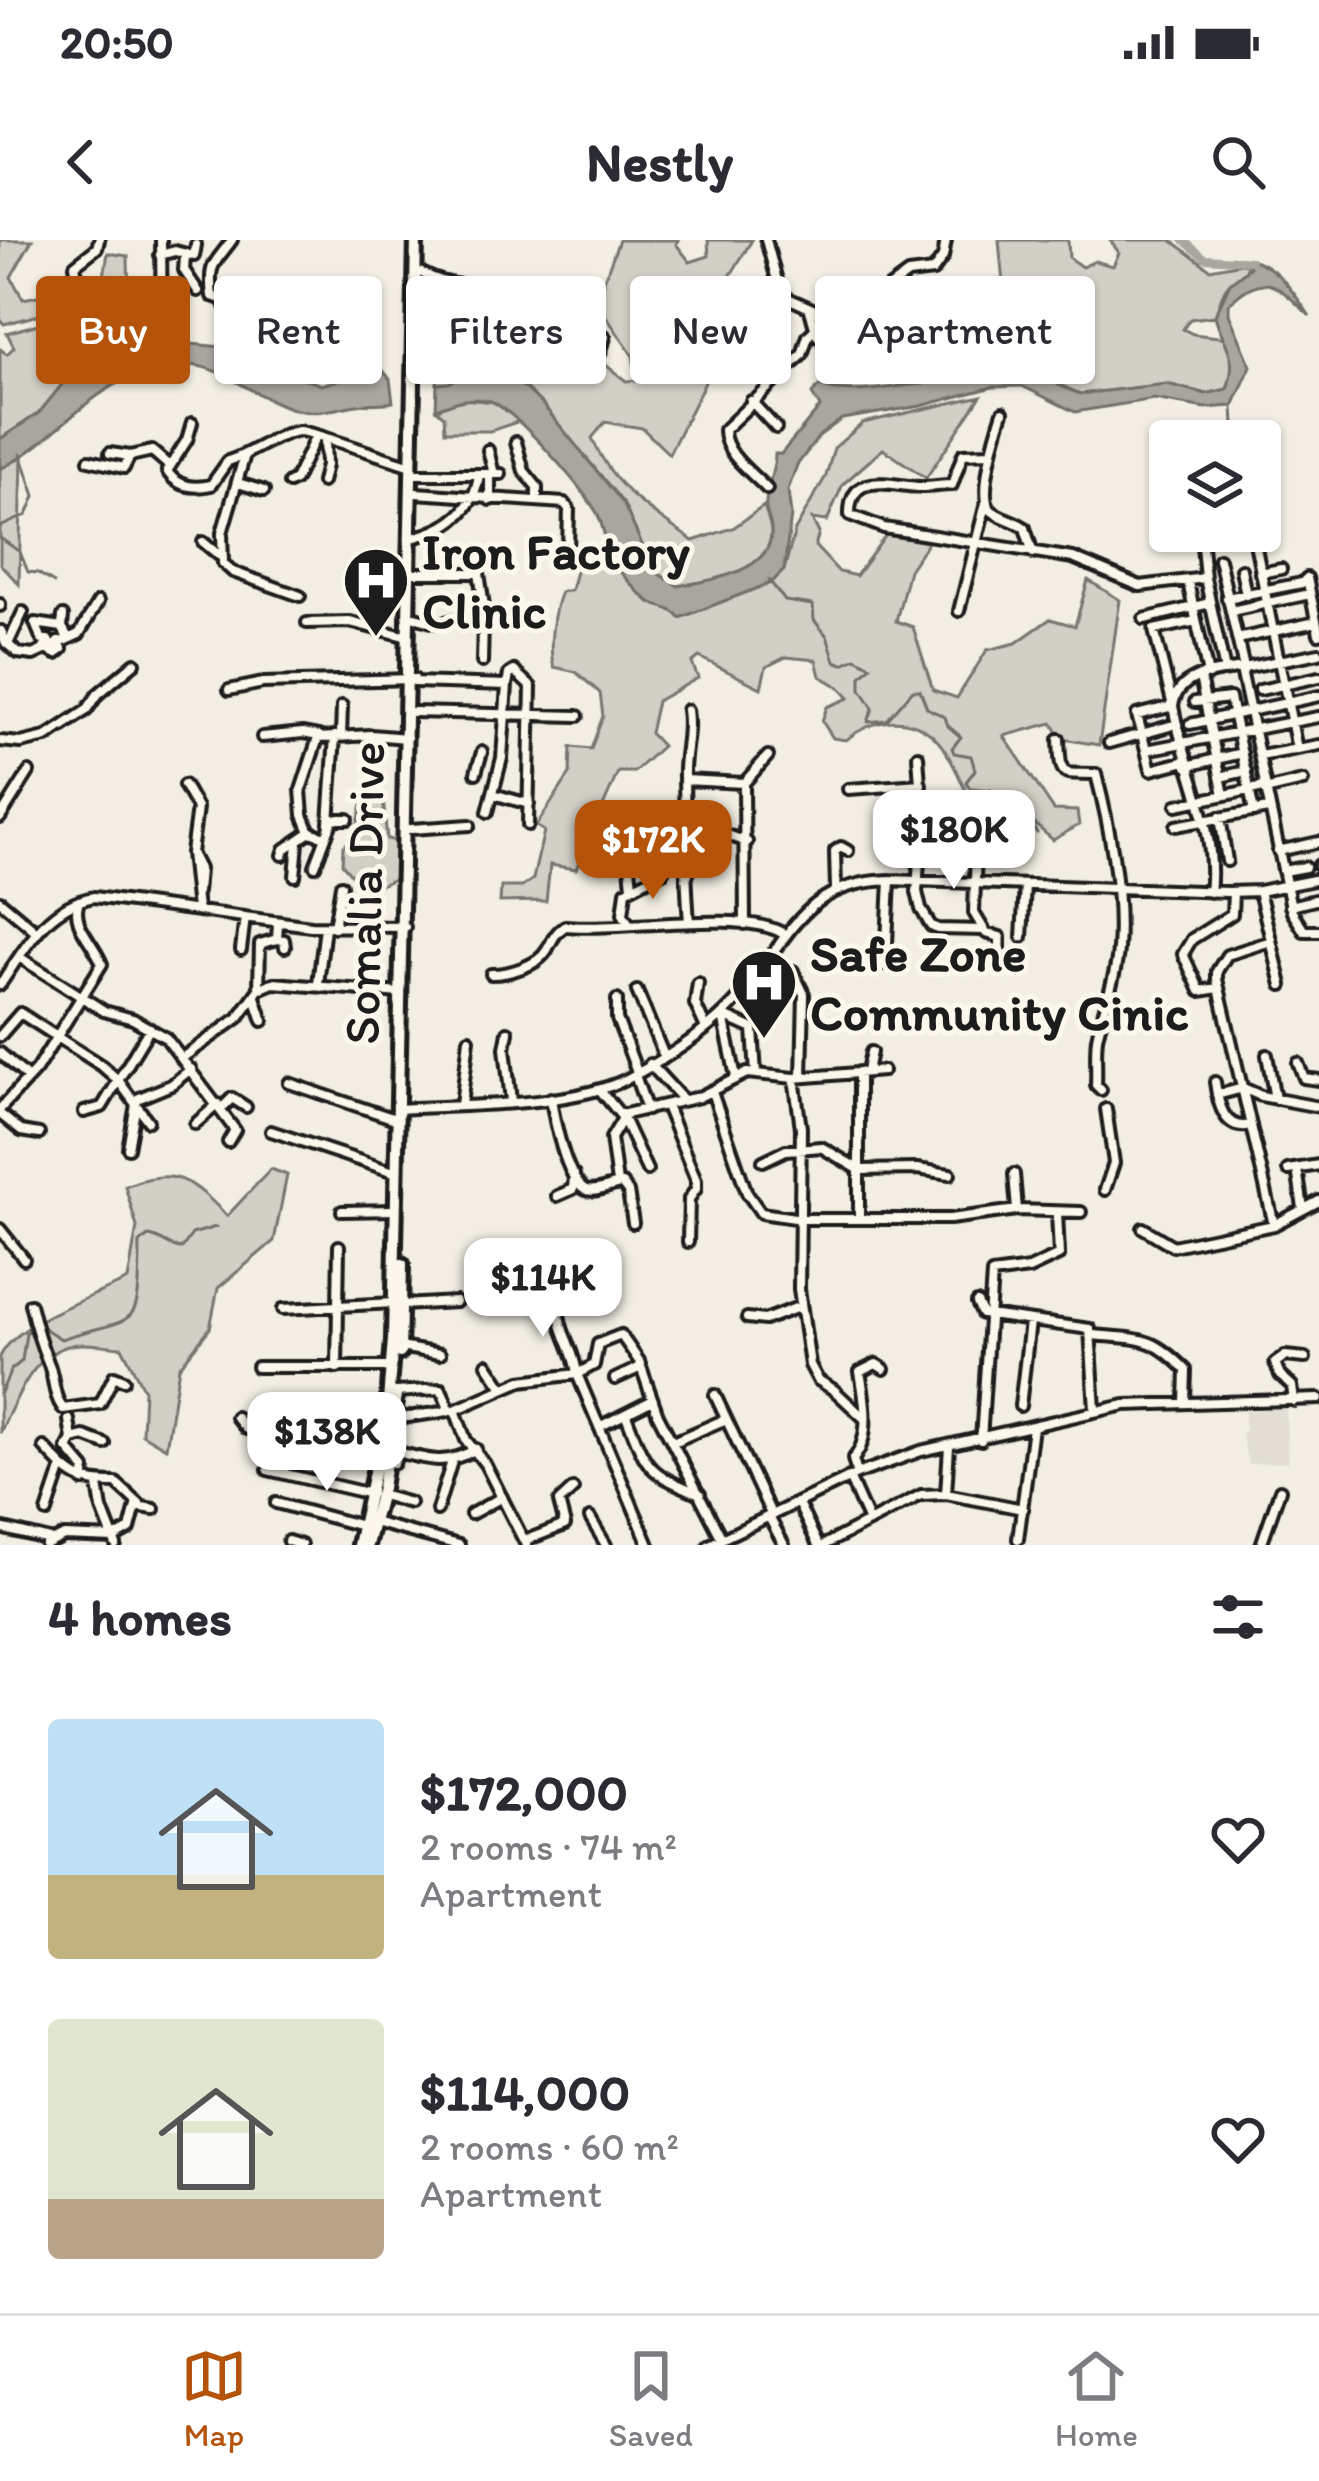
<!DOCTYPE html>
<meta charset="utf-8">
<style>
body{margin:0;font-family:Itim,sans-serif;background:#f2f2f3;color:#2b2b33;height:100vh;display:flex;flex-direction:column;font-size:45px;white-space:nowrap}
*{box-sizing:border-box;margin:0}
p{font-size:39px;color:#7c7c81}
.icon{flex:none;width:66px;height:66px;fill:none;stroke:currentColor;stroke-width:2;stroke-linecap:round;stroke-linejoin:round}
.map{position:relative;height:1305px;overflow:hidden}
.details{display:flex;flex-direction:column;background:#fff;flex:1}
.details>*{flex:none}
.hud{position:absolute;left:36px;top:36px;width:1248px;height:108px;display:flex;gap:24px}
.tools{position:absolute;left:1149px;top:180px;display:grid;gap:24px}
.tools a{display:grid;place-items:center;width:132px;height:132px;border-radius:12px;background:#fff;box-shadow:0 3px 9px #0004;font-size:60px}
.price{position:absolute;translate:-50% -102px;padding:0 27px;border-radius:24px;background:#fff;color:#222;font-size:39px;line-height:78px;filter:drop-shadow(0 3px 6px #0008)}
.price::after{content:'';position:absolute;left:50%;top:72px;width:36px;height:27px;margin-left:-18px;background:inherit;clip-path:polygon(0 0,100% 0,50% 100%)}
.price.selected{background:#b45309;color:#fff}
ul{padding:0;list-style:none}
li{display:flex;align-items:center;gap:36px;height:300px;padding:0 48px}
li span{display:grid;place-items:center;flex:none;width:336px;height:240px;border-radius:12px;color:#555}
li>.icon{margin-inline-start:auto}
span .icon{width:144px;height:144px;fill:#fffc;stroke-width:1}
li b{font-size:51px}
h2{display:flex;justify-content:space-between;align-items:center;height:144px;padding:0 48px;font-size:51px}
.pill{padding:0 42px;border-radius:12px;background:#fff;box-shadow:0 3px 9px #0004;font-size:42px;line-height:108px}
.pill.selected{background:#b45309;color:#fff}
.status{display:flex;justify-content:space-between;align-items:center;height:84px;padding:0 60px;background:#fff;direction:ltr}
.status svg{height:33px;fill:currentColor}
header{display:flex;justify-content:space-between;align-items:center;height:156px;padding:0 48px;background:#fff;font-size:54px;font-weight:800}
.dock{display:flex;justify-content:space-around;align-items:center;height:168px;border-top:3px solid #e1e1e2;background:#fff;font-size:33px;color:#7c7c81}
.dock a{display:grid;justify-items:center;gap:6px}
.dock .selected{color:#b45309}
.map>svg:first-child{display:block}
</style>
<div class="status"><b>20:50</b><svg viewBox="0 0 49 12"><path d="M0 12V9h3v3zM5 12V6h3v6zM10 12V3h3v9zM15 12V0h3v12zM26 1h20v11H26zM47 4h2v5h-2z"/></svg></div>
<header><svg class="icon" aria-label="back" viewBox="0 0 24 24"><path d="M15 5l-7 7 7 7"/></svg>Nestly<svg class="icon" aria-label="search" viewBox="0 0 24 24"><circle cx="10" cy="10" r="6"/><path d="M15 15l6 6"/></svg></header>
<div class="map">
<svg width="1319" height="1305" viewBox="0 0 1319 1305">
<rect width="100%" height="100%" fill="#f2eee4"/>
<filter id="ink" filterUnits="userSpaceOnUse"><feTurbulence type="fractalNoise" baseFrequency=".00833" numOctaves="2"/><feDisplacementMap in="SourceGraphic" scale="24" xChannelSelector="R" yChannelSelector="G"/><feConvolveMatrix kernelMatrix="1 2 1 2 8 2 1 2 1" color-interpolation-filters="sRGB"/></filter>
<g filter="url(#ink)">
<path fill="#e2ded5" d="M1286,1168L1288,1222L1248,1224L1241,1192L1245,1191V1171Z"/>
<path fill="#d2cfc6" stroke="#777671" stroke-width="3" d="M0,0H32L11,37L23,59L42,55L51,72L4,84L0,79Z
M619,0H678L676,4L690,22L709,16L708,0H752L729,38L762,62L736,79L741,90L718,116L669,214L642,188L605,182L592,198C615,251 648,269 693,301L733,288L764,266C767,275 772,287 771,296C766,334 708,341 678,346L654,331L623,263L543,165L525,148L503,131L476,128L449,143L437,144L440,106L449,100L474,105L477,91L464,72L450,67L451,53L499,64L559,88L626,141L637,140L633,116L599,66L578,63L603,43Z
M999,0H1068L1069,18L1082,27L1095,21L1113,26L1119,13L1110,0H1171L1210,29L1242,23L1248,26C1243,37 1237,36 1229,44C1221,52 1219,66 1215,76L1190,79L1183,89L1193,94L1228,98L1233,131L1227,149L1207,154L1167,144L1080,154L1025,129L975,133L970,130L967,135L930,143L926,139L924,144L893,143L902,129L915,128L916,122L913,117L887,112L879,102L895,85C952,106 962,104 1005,66Z
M108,13L128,16L129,62L147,104L106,114L74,130L39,173L0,199V109L7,114L14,107L7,93L62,77L69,85L82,89L101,53Z
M981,156L926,238L883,209L843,244L827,281L812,279L819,293L815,306L839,332L856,336L886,295L928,302L909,330L896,381L913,387L933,450L957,458L987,410L1016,403L1050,379L1075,386L1088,340L1120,360L1099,505L1062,499L1052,483L1004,496L1054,570L1077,571L1079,585L1053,600L996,551L974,568C963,547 952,515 935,498C908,472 872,479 846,500L833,498L822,481L827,467L849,458L839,447L820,436L816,420L786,417L766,427L761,448L699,417L692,423L698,438L657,461L650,493L662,506L634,532H618L576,629L550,625L546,661L500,662L501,647H522L533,639L544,591L536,586L570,534L571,507L591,509L603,476L600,453L576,432L554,427C548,409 553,370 561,352L571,350L579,320H612L649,362L673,369L680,378L771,343L784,330L795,290L826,236L834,208L863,183Z
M463,159L494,162L520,181L490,191H445L444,176L436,169Z
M22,216L19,344L0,324V229Z
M363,558H383L387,599L406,603L405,634L376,647L361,646L342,624L343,607L356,595Z
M271,929L287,935L274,1001L218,1048L210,1088L179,1127L166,1208L142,1194L144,1150L122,1107C106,1106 87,1102 72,1105C32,1113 16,1160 0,1193C0,1177 0,1129 0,1117C15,1082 93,1057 128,1040L137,987L125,946C176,926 192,940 227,976Z"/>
<path fill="#a9a6a0" stroke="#716f6b" stroke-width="3" d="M1243,18C1274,20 1293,52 1310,76C1278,47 1266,27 1229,64V74L1251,126L1233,166L1205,168L1154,159L1075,172L1022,146L993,147L921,166L842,179L820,195L797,225L788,250L791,275L784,330L771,343L680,378C670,365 660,370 649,361C638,354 625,337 617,328C605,313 606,292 598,275C587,252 513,168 490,161C470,156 455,162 436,169L437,144L449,143L476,128L503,131L525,148L543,165L623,263L654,331L678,346C708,341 774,332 771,290C771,280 764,272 766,262C767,245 775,230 775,214H781L820,167L812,154L819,146C853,157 888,146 924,144L926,140L930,143L968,135L970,130L975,133L1025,129L1055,134L1058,145L1080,154L1167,144L1206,154L1227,149C1239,114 1224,107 1215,76L1230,43L1250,27Z
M180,103L222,107L321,145L381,128L390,139L393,162C384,164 376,163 366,164C339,166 321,177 293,169C233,150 212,105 137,134C84,154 50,205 0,229V199L39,173L74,130L106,114L147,104Z"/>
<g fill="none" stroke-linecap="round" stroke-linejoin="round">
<path stroke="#716f6b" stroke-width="3" d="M1233,167L1235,201
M0,287L27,275L35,256L21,214
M0,298L20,312L28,332L38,333L54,343
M769,340L785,361L813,365L814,380L827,396L835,421L843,424L856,418L871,426L861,436V449L873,468L868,482L887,480L913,450H920L927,468L945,477L948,486L961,497L952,508L954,513L971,516L975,530L966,542L970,548L991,550L1002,566H1016L1037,593
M0,1155L11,1130L22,1121L26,1093L39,1085L61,1099C139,1074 139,1095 140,1003L148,996C162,997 168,1008 182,1008L192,994L216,987"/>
<path stroke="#a9a6a0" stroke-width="8" d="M1183,0L1205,18L1251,21"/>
<defs>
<path id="minor" d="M161,0L162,95
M232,0C214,25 208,22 212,56L221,59L232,73L260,79L263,87L292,92
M766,0L781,55L835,79L856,72L908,34L933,31L943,17L946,0
M160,15L175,11L194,16L196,5
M185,17L184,30L198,51
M422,33C447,46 458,43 485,50C529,62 565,84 601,111L605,97
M150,62L151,85L163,84
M66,70L80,52L75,25L97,8L99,0
M810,70L817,95L859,135
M67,87L87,66L86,42L76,37
M751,161L776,188
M1003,172C997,190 978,254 990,269C998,278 1016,280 1025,288L1033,313
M192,183L187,200L167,231C177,247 193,249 211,245L228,221C250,215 277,193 299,191C312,191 390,220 412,226
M516,202L524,231L537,247V261
M488,210L494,234
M110,213L130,216L152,211L168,225
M989,213L963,214L952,245C942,245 932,247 921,247C895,247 849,228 850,275L884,288L1073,318L1140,346L1205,338
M244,218L222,293L223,323L233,332L300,356
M89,220L124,228L130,216
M416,234H501
M490,234V260
M322,242L326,225L325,199
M238,243L264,251
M289,243L295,240L316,196
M767,249C751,232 724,214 724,190L802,115L808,96L814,90
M416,253L564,263L569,269L568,308
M1253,293L1297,509
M1201,295L1205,338L1225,431
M416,297C450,288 475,270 479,234
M203,302L220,316
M1241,329L1246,355
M350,332L409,325
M415,333H479L484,366
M1260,333L1281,329
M1188,342L1208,435
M1227,358L1302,343L1307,338L1319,394
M0,366V364
M959,371L986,263
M1231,371L1310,354
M63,376L62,387L68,398
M415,377C425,380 435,384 445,382C461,379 467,374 483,382L482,422
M1144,379L1210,363
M307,383L350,382L408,397
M1,391L6,403L18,413L33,415L79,394L98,362
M1237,399L1316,382
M8,404L23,372
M50,405L48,400H42L35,383L62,387
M44,408L56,414L62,409L58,402
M1319,413L1244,428L1242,434L1292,672L1304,691H1319
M1200,437L1224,555
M414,442L507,445
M229,450L263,443L414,439
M1260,450L1319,437
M1195,462L1230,458L1254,572
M687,470C691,493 683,513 684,537C685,586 685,633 689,682
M413,472L578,476
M1190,484L1319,456
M341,496L342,466
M262,497L303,493L319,496
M1059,499C1061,541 1060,532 1096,534C1110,588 1122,653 1118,709C1116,740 1103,768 1097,798C1095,813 1097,830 1096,845L1101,850
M0,501L21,503L46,497L87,470L98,454L135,423
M1109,503L1177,484
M1146,510L1318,477
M918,516L922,572L917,652L921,669L931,686L938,689L984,690
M1260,516L1319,505
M1186,521L1151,530L1137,475L1173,466L1154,390L1196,381
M1187,526L1242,513
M476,533L482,512
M1220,537L1246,531
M684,540L744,543
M184,545L197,568L191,613L197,669
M848,549L921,544
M1265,550L1303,541
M493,554L529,564
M1177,565L1264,547
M488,572L502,518L507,445L509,434L514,431L531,447L528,585
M977,575L974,673L986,693L1000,697V717
M1220,577L1227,621
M0,578L29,532
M329,583L335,496
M922,586L974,583
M1176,586L1268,569
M411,589L470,585
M326,597L333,579H348
M1278,611L1319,602
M192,615L199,629L197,652
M283,615L285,609L310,592
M1319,625V626
M315,626L326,597L310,592L303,575L301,550L318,498L371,495L407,498
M1283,631L1305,627
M295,636L298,603
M686,639L689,631L698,623L705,587
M632,646L628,608L631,585L705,587L747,602
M836,649L835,611L841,607L848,611
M1259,651L1282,745
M1210,652C1218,590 1184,527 1173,466C1178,433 1216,432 1244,428L1219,319
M0,661L37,692
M1290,666L1319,659
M278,683L277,699L284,700L285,707
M629,684L623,674L626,651L663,632L671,622L684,618
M745,684L744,543L768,516
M334,687L341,645
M1022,697L1025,645
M1271,701L1227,715L1217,731V739L1274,985
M241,710L245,677
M19,717L104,771L133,779L166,798L235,890L228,902
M886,724L890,640
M760,730L793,731L804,754L802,837
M491,734C508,734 538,726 547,710C553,699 554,694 565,686C619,692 743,668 784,694
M698,743L695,764L706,788
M318,744L325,687
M0,745C26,707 46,666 94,657L311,686L405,687
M1218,748L1200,751L1183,714L1192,699L1232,674L1233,652
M259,749L260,704L277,699
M637,751L664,816
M255,757L263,781
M617,760V779L637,832
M722,775L753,789L756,834
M723,776L736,837
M508,792L505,808L511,861
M0,796L20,773L102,826L118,840L148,881
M0,813L26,836
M1267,815L1275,859
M182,818L238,778L259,749L273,743L401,753
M1298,823L1304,838L1319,840
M650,824L683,860
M867,831L871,812
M635,835L647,870
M794,838L801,888L799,1049L810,1125L818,1140L834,1150L865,1179
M1215,842C1218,865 1225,892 1251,885
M289,843L398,880
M600,850L623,878L647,930
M712,852L747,953L761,973L802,979H950L1017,970L1081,972
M1217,855L1243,848L1261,856L1319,867
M551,858C554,879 565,936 584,949C594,955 612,944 622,944L628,952L633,983
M461,865L469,799
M666,866L696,940V949L689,959L688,1002
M0,869L36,830L102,724C94,702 70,685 79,661
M221,869L232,858L246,867
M399,869C463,865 571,867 627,839C662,821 705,794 732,765C788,708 795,643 890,640L1227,652L1259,651L1319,639
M84,872L102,867L150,788
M0,874L21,891L39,894
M621,875L699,857L747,833L794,838L883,831
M195,884L218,864
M271,891L397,933
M128,908L137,859L171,845L191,829
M763,921L786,910L821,907L860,930L917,929L950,934
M1297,929L1303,968
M1288,930L1319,925
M1014,934L1017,970
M617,943L611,898L623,878
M1105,950L1114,923L1106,869
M557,956L573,949L574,935
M342,971L396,970
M859,979V832
M1143,988L1173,1006L1274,985L1319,961
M0,989L24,1019
M977,1063L982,1074L1090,1089L1095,1170
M30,1064C35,1085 40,1103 48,1122C55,1138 52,1154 63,1169L100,1164L114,1136L124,1140
M402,1065L456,1062
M559,1065C557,1090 574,1107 577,1134L649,1305
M283,1069L394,1063
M747,1078L765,1080L801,1066
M1093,1095C1141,1100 1150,1094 1186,1130L1185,1162
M400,1107L440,1114
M487,1124L503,1148
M257,1127H390
M337,1128L339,1006
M615,1139L641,1127
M396,1152L441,1149L450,1171
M715,1155L772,1276
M1294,1161L1292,1146L1280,1135L1275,1123L1285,1116L1305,1118
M1020,1166L1030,1082
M455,1170L466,1200L485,1224L526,1305
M626,1175C647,1229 646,1232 700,1254
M236,1177L246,1189L290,1199L284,1231
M394,1179L455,1170L521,1141L577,1134L594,1125L598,1104L621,1095L639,1121L658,1175L722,1299
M69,1180L72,1199L84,1196L105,1204
M601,1186L653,1160
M72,1199L67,1208L85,1229L83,1241
M981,1200L992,1034L1029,1029L1059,1015L1057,972
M673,1202L726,1179
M949,1206L946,1254L1023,1269
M44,1207C71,1236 76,1243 116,1243L139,1264
M386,1222L394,1223L398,1212C428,1220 447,1226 476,1209
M268,1230L371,1254
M857,1234L853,1219C872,1198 865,1159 860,1132L876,1124L884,1129
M849,1237L869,1282
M321,1242L328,1207
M98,1245L102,1269L116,1305
M381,1255L410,1263
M276,1263L362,1286
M798,1263L818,1305
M437,1270L452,1221
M47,1272L62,1227
M471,1274L502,1257
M769,1277L784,1305
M590,1278L606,1305
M373,1282L459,1305
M0,1288L50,1300
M1018,1299L1033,1187
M288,1301L301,1305
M524,1301L565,1285L559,1262L573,1249
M46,1305L64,1296L114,1298L130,1289L136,1266L154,1269
M709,1305L857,1234L921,1211L1125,1165L1319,1159
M824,1305L921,1255L946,1254
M1261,1305L1280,1250"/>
<path id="major" d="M400,1113L402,1024
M358,1305L387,1173L393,1100L416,0
M367,1305L382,1248L396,1155"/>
</defs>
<use href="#minor" stroke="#1c1c1c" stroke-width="16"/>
<use href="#major" stroke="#1c1c1c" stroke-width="20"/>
<use href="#minor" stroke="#fbf7ec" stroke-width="8"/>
<use href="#major" stroke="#fbf7ec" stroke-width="10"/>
</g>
</g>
<defs>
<symbol id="hospital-pin" viewBox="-11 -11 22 30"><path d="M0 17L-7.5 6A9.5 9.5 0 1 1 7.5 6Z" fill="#1c1c1c" stroke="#fbf7ec"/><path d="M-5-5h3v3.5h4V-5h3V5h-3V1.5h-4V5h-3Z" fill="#fff"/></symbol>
</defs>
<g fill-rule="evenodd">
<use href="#hospital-pin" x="338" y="302" width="76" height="104"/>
<use href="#hospital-pin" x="726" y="704" width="76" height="104"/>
</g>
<g text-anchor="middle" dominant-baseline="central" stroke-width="10" stroke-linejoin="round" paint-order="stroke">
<g font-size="51" font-weight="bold" fill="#1c1c1c" stroke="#fbf7ec" text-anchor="start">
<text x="422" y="311">Iron Factory<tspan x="422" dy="59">Clinic</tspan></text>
<text x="810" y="713">Safe Zone<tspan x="810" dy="59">Community Cinic</tspan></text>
</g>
<g font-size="51" fill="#1c1c1c" stroke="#fbf7ec">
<text transform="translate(364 653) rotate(-89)">Somalia Drive</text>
</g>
</g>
</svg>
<div class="tools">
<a><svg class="icon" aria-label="layers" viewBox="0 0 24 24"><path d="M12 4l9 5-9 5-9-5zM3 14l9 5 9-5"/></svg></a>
</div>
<b class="price" style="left:954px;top:652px">$180K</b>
<b class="price selected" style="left:653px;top:662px">$172K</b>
<b class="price" style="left:543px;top:1100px">$114K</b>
<b class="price" style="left:327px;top:1254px">$138K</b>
<div class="hud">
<a class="pill selected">Buy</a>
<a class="pill">Rent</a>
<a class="pill">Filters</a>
<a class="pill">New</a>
<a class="pill">Apartment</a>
</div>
</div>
<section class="details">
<h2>4 homes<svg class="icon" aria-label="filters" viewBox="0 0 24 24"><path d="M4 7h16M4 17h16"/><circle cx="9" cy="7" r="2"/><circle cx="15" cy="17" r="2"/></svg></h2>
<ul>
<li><span style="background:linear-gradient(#bfe0f5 65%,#c2b280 0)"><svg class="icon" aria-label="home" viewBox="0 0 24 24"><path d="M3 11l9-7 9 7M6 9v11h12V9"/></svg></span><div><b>$172,000</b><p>2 rooms · 74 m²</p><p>Apartment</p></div><svg class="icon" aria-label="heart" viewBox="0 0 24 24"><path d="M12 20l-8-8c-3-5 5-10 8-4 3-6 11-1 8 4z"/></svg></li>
<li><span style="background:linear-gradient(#dfe7d0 75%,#b9a48a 0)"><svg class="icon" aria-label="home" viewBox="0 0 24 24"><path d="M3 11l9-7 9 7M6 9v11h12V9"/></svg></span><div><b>$114,000</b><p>2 rooms · 60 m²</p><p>Apartment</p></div><svg class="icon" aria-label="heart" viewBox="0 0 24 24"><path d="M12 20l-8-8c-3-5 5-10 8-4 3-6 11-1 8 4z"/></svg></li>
</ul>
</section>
<nav class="dock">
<a class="selected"><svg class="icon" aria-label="map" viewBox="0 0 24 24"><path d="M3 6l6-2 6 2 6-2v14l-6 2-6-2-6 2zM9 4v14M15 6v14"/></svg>Map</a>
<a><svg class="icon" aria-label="saved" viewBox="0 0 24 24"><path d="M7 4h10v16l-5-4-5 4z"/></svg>Saved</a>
<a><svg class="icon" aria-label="home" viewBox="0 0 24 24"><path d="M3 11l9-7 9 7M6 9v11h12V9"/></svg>Home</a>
</nav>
